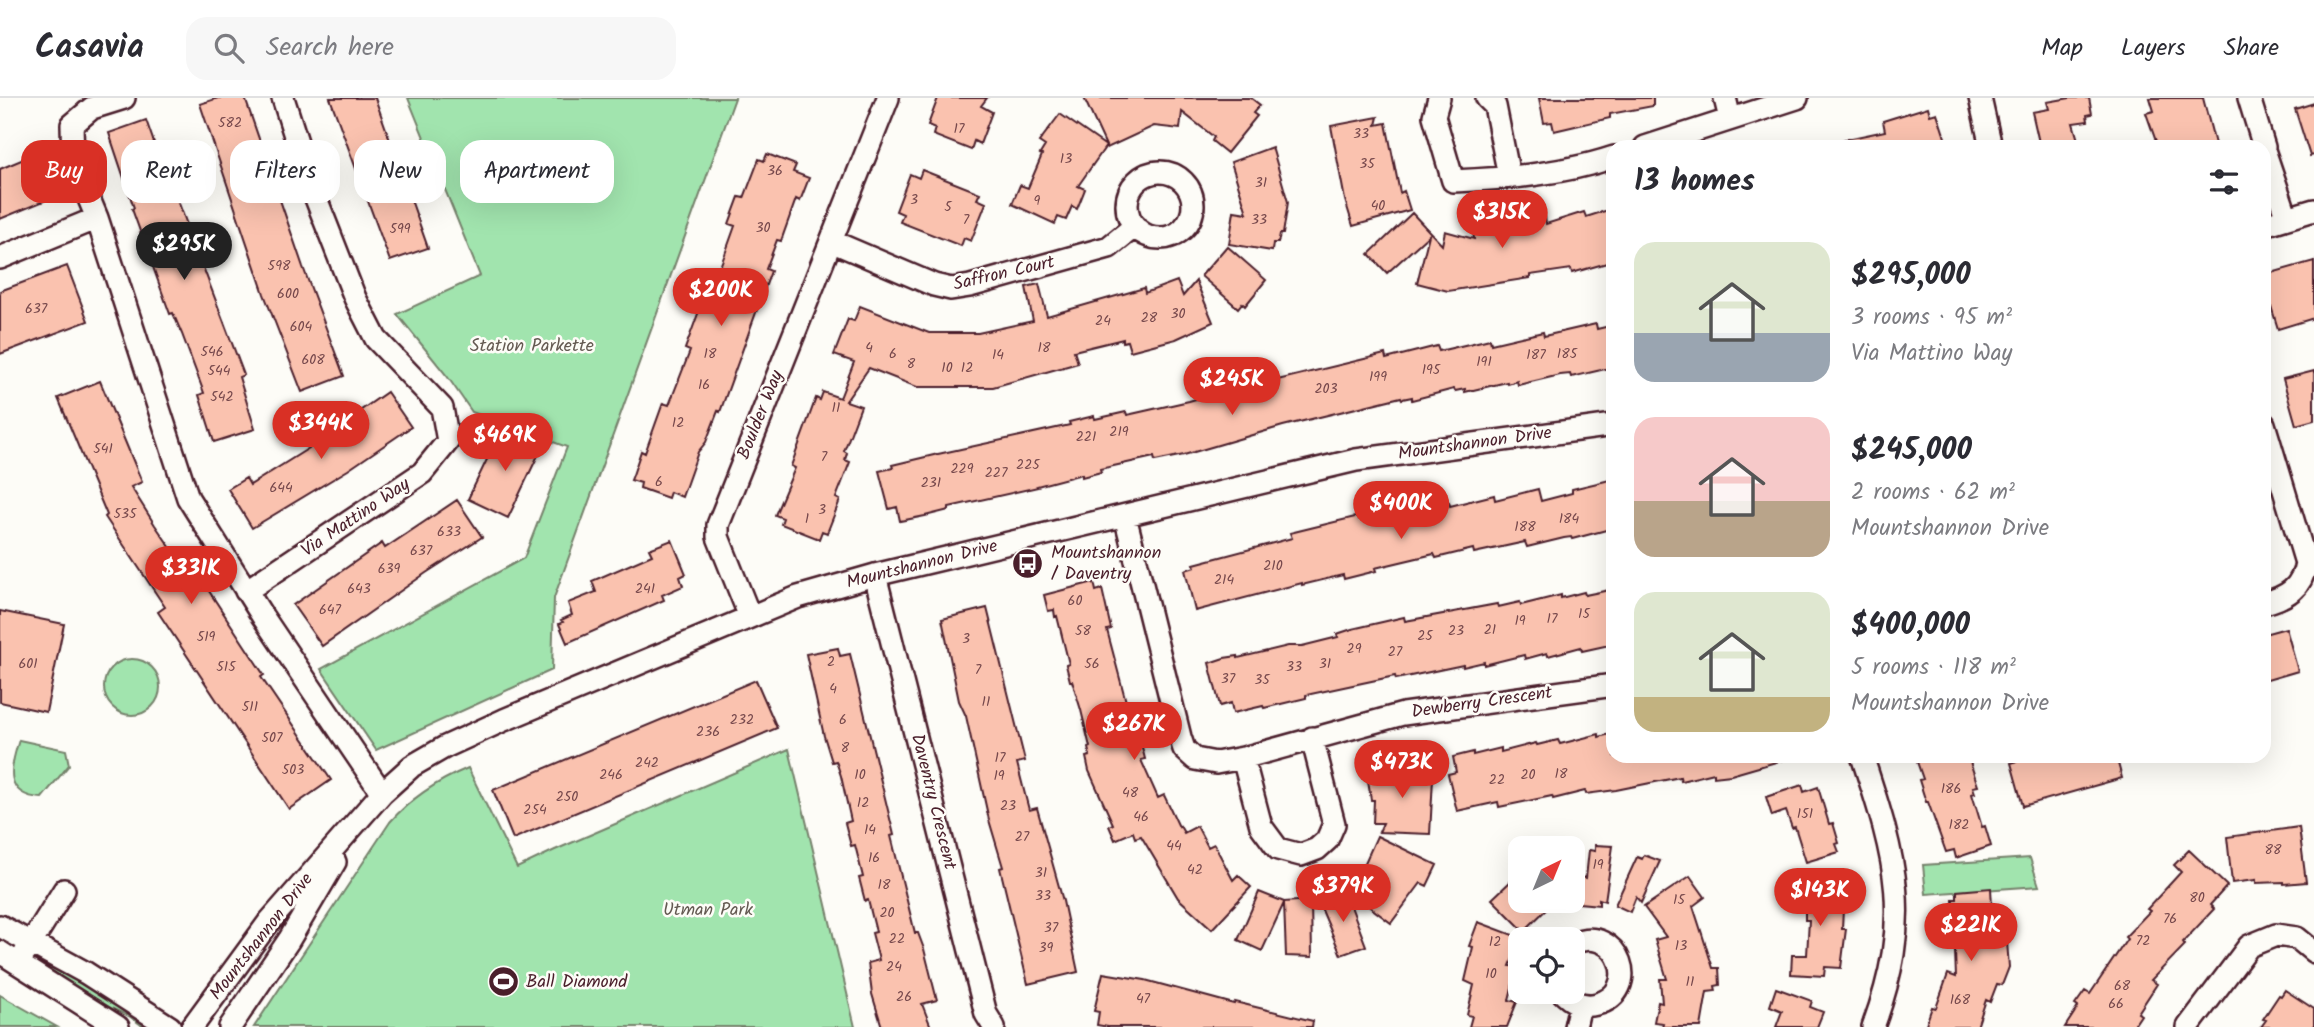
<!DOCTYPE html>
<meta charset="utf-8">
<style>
body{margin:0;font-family:Kalam,sans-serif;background:#f7f7f7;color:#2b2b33;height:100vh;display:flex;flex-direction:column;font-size:26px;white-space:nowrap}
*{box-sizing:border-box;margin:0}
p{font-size:23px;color:#7c7c81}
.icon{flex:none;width:38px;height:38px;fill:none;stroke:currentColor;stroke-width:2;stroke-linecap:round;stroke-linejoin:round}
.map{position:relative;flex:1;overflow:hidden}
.panel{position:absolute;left:1606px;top:42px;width:665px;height:623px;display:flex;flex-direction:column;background:#fff;border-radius:21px;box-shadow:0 7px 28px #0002}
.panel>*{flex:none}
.banner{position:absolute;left:21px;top:42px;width:665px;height:63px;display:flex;gap:14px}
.needle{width:46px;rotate:43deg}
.tools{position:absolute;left:1508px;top:738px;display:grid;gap:14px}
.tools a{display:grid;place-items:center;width:77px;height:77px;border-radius:14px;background:#fff;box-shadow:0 7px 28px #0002;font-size:35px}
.price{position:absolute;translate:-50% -60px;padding:0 16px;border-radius:24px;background:#d93025;color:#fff;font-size:23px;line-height:46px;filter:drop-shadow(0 2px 4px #0008)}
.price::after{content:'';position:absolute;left:50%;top:42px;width:21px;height:16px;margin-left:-10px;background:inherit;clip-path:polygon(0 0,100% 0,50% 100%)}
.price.selected{background:#222;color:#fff}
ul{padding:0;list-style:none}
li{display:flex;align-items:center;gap:21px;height:175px;padding:0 28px}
li span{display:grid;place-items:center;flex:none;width:196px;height:140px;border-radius:21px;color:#555}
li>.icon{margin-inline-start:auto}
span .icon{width:84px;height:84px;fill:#fffc;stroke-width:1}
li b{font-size:30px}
h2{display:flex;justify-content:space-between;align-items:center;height:84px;padding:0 28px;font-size:30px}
.tag{padding:0 24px;border-radius:21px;background:#fff;box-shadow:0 7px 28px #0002;font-size:24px;line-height:63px}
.tag.selected{background:#d93025;color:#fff}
header{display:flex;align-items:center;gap:42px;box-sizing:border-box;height:98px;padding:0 35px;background:#fff;border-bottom:2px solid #e1e1e2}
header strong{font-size:33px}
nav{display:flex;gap:38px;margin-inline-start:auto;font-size:24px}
.search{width:490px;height:63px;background:#f7f7f7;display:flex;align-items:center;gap:18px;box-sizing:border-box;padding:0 24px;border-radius:21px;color:#7c7c81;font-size:26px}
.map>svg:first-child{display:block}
</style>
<header>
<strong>Casavia</strong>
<div class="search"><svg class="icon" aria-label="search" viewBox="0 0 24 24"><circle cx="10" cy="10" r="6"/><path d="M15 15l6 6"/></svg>Search here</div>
<nav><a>Map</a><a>Layers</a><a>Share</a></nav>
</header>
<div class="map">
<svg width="2314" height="929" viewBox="0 0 2314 929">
<rect width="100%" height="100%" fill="#fdfcf7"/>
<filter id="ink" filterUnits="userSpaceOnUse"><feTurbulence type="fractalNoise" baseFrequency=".0143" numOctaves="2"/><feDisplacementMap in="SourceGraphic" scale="14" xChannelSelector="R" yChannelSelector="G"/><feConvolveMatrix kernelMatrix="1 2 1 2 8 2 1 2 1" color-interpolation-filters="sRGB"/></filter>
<g filter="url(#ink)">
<path fill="#a1e4ae" stroke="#76826c" stroke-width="2" d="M408,0H735L554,500L552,572L376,652L321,571L524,460L567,349L472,314L447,278L397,216L480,178Z
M104 589a28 28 0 1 1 56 0a28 28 0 1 1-56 0Z
M19,642L66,652L69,667L42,700C3,698 10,669 19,642Z
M789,651L855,929H254L390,724C412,699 437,683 468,670L517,770L555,752Z
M2030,760L2039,788L1926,796L1923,767Z
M46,859L152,929H144L129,918L93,902L40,869L42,862Z
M0,897L57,929H0Z"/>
<path fill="#fac2af" stroke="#4a1f2b" stroke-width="2" d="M218,0H245L303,169L344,278L302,294L264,196L200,6Z
M330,0H375L428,150L390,163Z
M938,0H987L981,8L992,14L980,46L974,43L971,52L933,37L935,30L928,27Z
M1084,0H1251L1260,7L1253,15L1257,18L1227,55L1212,43L1214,39L1182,14L1180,31L1154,28L1107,50Z
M1539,0H1653V8L1610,16V20L1554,33L1552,24L1544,25Z
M2070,0H2089L2092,16L2087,17L2088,23L2073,25L2080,49H2040L2032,14L2049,11L2047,4Z
M2150,0H2203L2215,46L2206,49H2158L2146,15L2154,13Z
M2314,5V57L2310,58L2295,11Z
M1928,9L1930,17L1937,15L1948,49H1843L1842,42L1885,33L1883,23Z
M1060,16L1106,48L1078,88L1085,91L1077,111L1072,108L1066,122L1058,119L1055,126L1012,106L1020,87L1028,90L1042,57L1040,56L1045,48L1039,44Z
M1378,19L1376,27L1386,25L1400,95L1404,93L1410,112L1353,128L1345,102L1331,28Z
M146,22L172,96L175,95L244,277L239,279L255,331L214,344L199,297L204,295L182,236L173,215L170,216L132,111L134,110L109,35Z
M1272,49L1288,104L1283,136H1280L1278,145H1273L1272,153L1229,146L1234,113L1247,115L1231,64Z
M767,56L796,67L793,74L809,80L800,103L796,101L781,143L777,142L766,171L771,173L720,314L718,313L706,344L698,354L682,399L670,394L668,400L640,390L641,385L631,382L633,377L641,353L645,355L663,305L669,307L678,284L690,253L685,251L699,213L696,211L707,181L714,184L725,156L735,128L729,126L739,99L744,100L759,61L764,63Z
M26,60L44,103L0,121V71Z
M922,72L980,95L977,101L986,105L971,143L964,140L961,148L900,124L903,116L896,113L910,76L919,80Z
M1608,112L1610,121L1614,120V163L1572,175L1571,171L1530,177V180L1448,193L1417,185L1429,137L1387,175L1369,156L1412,115L1442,147L1445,133L1474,141L1473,130L1545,119L1546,126L1584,114L1586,119Z
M1227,148L1266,182L1245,208L1242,205L1238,210L1201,178Z
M2314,163V220L2278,231L2264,185V177Z
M67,168L88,223L0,256V193Z
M1177,183L1183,198L1196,183L1213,224L1176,241L1130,253L1127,243L1123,244V241L1074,253L1078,265L993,289H917L869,270L846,303L861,308L844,353L847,355L845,362L850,364L836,400L840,402L827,435L822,433L819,441L781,426L783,420L775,417L795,370L791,368L816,300L820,302L823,294L840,300L854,264L834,257L848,221L854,223L860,208L929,235H978L1033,223L1026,189L1039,186L1047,218L1144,190L1145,195Z
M1596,226L1597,231L1614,227V269L1571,279L1570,276L1560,277L1518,287L1517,283L1508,286L1507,284L1465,294V291L1455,293L1454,291L1412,302V299L1402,301L1401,299L1283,328L1184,357L1155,363L1154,359L1100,371L1101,374L1082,379V376L1037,388L1038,389L949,409V412L925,418L900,423L897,409L889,411L879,373L893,370L892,367L938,356L1070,327L1069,324L1094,318L1095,321L1126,314L1127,317L1189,303L1206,298L1204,291L1221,286L1224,295L1385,256L1386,261L1437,248L1439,253L1490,241L1491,246L1543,234L1544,238Z
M2314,273V322L2296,327L2283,281Z
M100,283L142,384L131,389L155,427L197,488L203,484L264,577L261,579L331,682L289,711L158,514L165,509L105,419L107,417L58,300Z
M387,294L411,329L348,372L252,430L228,391L246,380L250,387L325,340L324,338Z
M502,330L542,349L508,420L468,401Z
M1614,381V430L1572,441L1571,439L1564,440L1527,449L1525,444L1474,455L1473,451L1436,460L1434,456L1375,470L1376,473L1344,481L1343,477L1302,487V485L1195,513L1185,472L1195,469L1194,466L1292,440L1290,435L1359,418V421L1449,404L1450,408L1494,397L1495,402L1538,391L1541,403L1572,395V391Z
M457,402L482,439L426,475L322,548L293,507L382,445L385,450Z
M672,442L686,476L680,479L683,488L662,497L664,502L567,545L559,526L563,524L561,522L572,517L568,505L596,494L592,483L652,457L649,451Z
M1094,484L1096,493L1102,491L1111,531L1107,532L1129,615H1131L1136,637H1139L1145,661L1141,662L1158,700L1164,697L1179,729L1180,728L1184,735L1197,728L1208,749L1214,746L1233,782L1238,777L1251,789L1212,831L1178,800L1141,738L1135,740L1133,734L1115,742L1109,728L1113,726L1089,673L1086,659L1090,658L1088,650L1090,649L1081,612L1072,583H1070L1066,567L1069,566L1057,518L1055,519L1054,512L1048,513L1044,497Z
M1614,491V546L1582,553L1581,549L1548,558L1547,555L1525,561L1524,557L1484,567V564L1463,569V567L1396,581L1395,578L1306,597V600L1264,610L1263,608L1233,615L1231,605L1220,608L1209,565L1224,560L1238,558V560L1288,548H1302L1338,539L1337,536L1352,531L1404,519L1405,523L1497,506L1498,509L1520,504L1521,507L1561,497V500L1584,494L1585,497Z
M987,510L1025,663L1017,665L1021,681L1029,712L1037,710L1063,803L1078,874L1028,886L1000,770L1003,769L989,722L966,618L959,603L942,521Z
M0,513L64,526L46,614L0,604Z
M2286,530L2298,573L2264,583V536Z
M838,550L840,558L850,556L894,737L891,738L915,835H918L924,851L937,902L922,906L931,929H882L872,896L868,865L879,862L872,835L876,834L868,802L865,803L859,780L863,779L855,747L851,748L845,725L851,723L841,678L836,663L832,664L824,638L806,556Z
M756,582L777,630L513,741L493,692Z
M1614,635V658H1783V662L1731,677L1714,679V675L1681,683L1680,679L1616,692L1586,696L1585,693L1553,701L1552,698L1499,709L1498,704L1457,713L1448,676L1456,674L1453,659L1473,654V657L1501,650V654L1536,645L1537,647L1558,642L1560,646L1599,636V639Z
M1915,658H1968L1978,688L1973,689L1975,695L1972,696L1982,729L1985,728L1991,748L1956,760L1954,752L1946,754L1928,704H1926L1919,682L1923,681Z
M2035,658H2116L2122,680L2023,708L2011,665Z
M1421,666L1424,682L1433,680L1430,736L1379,734L1383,725H1373L1374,702H1371L1368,683L1379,681L1378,671Z
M1802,687L1804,694L1818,689L1829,726L1833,725L1839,745L1836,746L1839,754L1806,764L1795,729L1792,730L1786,713L1772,718L1766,699Z
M2299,729L2306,784L2284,786V784L2256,785V782L2232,785L2227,739Z
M1377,738L1437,767L1427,788L1421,785L1391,825L1346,791L1364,767Z
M1595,747L1613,748L1605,803L1599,801V807L1579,805L1581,779L1586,780L1589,752L1595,753Z
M2189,752L2227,788L2210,807L2214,811L2183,844L2185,847L2151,882L2157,886L2138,915L2141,917L2133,929H2065L2078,909L2075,907L2085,893L2090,896L2127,841L2125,839L2150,813L2147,811L2181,774L2174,767Z
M1644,757L1660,763L1641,805L1636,799L1630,814L1615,807L1637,759L1642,761Z
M1690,778L1705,799L1693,808L1713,870H1719L1720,887L1715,888L1716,893L1707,894L1701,929H1662L1663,925L1654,924L1658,904L1662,905L1660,881H1667L1655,842L1666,839L1644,809Z
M1511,783L1521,793V803H1555L1524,833L1492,801Z
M1792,783L1830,785V791L1844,792L1842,831H1846L1841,870L1825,869L1824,878L1791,876L1792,857H1807L1809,822H1805V804L1791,803Z
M1991,790L1994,845L2007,844L2009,869L2002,887L1997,886L1990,904L1986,902L1977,929H1925L1932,909L1936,910L1948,876L1956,879L1953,801H1957V793Z
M1259,794L1284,804L1311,802L1312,859L1286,858L1284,805L1262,853L1238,842Z
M1346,795L1366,848L1341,857L1319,805Z
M1478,824L1521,840L1510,868L1517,869L1509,902L1517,904L1507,929H1469L1472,918L1467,917L1474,887L1465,883L1473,849L1469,848Z
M1103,875L1145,882L1234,906L1235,904L1313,923L1312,929H1108L1097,927L1099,914L1094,913Z
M1776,890L1812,903L1810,909L1823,914L1817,929H1776L1782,913L1770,908Z
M2285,892L2314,911V929H2261L2266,922L2263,921L2279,897L2281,898Z"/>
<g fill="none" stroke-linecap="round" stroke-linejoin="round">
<defs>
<path id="minor" d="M124,0L92,10L72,27L73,62L97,120L188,400L263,519L382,695
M1439,0L1434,18L1453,83C1506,81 1563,76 1614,59
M1487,0L1495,8L1509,78
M1725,0L1730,21
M1980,0L1991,49
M2249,0L2264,49
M1645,49L1797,0
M2264,52L2287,120
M1127 107a33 33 0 1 1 66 0a33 33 0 1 1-66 0Z
M2264,127L2314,112
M831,143L934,187L951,191L970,188L1109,149L1135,128
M0,160L97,120
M2264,326L2306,465C2302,490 2287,499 2264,505
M1125,418L1180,639L1184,651L1195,661L1216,665L1243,660L1403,616L1614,587
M875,477L986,916L994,929
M246,493L422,375L448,343L442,310L376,241L355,200L310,85L283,0
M750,519L718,439V427L888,0
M1862,658C1897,764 1913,820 1873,929
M1243,660L1261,728L1278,751L1301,757L1317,751L1327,742L1334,726L1312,640
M0,828L86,875L170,929
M0,854L118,929
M25,855L64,792
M1562,894C1572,904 1583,910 1597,906C1643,894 1619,825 1573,845
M192,929L269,824L382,695L412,668L445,649L504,622L798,499L875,477L1356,362L1614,327
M230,929L289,842L335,764
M1575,929L1580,907
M2188,929L2249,848L2276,837L2297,840L2314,854"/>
</defs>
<use href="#minor" stroke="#4a1f2b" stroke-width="26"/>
<use href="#minor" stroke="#fdfcf7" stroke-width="21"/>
</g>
</g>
<defs>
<symbol id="bus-disc" viewBox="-11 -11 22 22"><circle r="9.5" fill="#4a1f2b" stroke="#fdfcf7"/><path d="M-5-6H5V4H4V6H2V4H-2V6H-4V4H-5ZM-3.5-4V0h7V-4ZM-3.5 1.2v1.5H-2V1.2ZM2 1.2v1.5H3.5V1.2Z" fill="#fff"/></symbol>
<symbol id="stadium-disc" viewBox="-11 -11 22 22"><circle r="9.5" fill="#4a1f2b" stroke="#fdfcf7"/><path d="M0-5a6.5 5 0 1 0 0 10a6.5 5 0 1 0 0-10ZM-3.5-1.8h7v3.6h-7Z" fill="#fff"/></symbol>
</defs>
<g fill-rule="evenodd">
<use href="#bus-disc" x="1010" y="448" width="35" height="35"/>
<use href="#stadium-disc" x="486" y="866" width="35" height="35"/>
</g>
<g text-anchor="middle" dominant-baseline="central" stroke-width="5" stroke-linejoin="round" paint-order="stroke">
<g font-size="14" fill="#76484c">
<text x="230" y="25">582</text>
<text x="959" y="31">17</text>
<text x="1361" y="36">33</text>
<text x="1066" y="61">13</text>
<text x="1367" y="66">35</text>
<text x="775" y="73">36</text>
<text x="1261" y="85">31</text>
<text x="914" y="102">3</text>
<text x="1037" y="103">9</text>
<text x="1378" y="108">40</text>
<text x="948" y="109">5</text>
<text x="966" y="122">7</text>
<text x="1259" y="122">33</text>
<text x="763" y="130">30</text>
<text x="400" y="131">599</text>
<text x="279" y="168">598</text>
<text x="288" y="196">600</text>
<text x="36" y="211">637</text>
<text x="1178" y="216">30</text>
<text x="1149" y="220">28</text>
<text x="1103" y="223">24</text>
<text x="301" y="229">604</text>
<text x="869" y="250">4</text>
<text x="1044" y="250">18</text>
<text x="212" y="254">546</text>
<text x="710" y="256">18</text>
<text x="893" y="256">6</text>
<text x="1567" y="256">185</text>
<text x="998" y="257">14</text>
<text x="1536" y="257">187</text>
<text x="313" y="262">608</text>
<text x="1484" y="264">191</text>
<text x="911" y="266">8</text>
<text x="947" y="270">10</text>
<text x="967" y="270">12</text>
<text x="1431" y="272">195</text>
<text x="219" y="273">544</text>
<text x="1378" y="279">199</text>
<text x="704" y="287">16</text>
<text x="1326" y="291">203</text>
<text x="222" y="299">542</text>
<text x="836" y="310">11</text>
<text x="678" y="325">12</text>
<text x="1119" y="334">219</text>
<text x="1086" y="339">221</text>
<text x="103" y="351">541</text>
<text x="824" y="359">7</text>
<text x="1028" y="367">225</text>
<text x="962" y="371">229</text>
<text x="996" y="375">227</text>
<text x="659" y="384">6</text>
<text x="931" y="385">231</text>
<text x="281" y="390">644</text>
<text x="822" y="412">3</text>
<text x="125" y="416">535</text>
<text x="807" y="421">1</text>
<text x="1569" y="421">184</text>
<text x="1525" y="429">188</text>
<text x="449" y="434">633</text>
<text x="421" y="453">637</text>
<text x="1273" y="468">210</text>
<text x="389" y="471">639</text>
<text x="1224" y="482">214</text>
<text x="359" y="491">643</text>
<text x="645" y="491">241</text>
<text x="1075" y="503">60</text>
<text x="330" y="512">647</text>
<text x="1584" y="516">15</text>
<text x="1552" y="521">17</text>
<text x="1520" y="523">19</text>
<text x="1490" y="532">21</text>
<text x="1083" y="533">58</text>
<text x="1456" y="533">23</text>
<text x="1425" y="538">25</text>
<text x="206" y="539">519</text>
<text x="966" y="541">3</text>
<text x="1354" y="551">29</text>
<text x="1395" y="554">27</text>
<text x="831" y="564">2</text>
<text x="28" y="566">601</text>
<text x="1092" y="566">56</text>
<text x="1325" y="566">31</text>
<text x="226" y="569">515</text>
<text x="1294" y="569">33</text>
<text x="978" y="572">7</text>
<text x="1228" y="581">37</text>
<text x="1262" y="582">35</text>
<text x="833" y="591">4</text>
<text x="986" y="604">11</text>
<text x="250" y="609">511</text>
<text x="742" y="622">232</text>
<text x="843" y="622">6</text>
<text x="708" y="634">236</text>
<text x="272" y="640">507</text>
<text x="845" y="650">8</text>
<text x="1000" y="660">17</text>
<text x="647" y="665">242</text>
<text x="293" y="672">503</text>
<text x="1561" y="676">18</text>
<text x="611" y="677">246</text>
<text x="860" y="677">10</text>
<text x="1528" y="677">20</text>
<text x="999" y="678">19</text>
<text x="1497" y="682">22</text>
<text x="1951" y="691">186</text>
<text x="1130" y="695">48</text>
<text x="567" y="699">250</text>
<text x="863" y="705">12</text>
<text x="1008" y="708">23</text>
<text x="535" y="712">254</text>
<text x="1805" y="716">151</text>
<text x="1141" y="719">46</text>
<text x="1959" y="727">182</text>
<text x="870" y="732">14</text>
<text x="1022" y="739">27</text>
<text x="1174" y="748">44</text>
<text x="2273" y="752">88</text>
<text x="874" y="760">16</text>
<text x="1598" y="767">19</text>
<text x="1195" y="772">42</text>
<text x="1041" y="775">31</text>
<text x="884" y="787">18</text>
<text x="1043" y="798">33</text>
<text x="2197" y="800">80</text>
<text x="1679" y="802">15</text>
<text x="887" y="815">20</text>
<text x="2170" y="821">76</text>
<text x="1051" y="830">37</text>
<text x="897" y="841">22</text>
<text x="2143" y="843">72</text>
<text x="1495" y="844">12</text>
<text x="1681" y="848">13</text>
<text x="1046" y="850">39</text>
<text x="894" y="869">24</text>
<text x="1491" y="876">10</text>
<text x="1690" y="884">11</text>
<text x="2122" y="888">68</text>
<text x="904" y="899">26</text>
<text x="1143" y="901">47</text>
<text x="1960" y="902">168</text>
<text x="2116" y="906">66</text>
</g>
<g font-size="18" fill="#4a1f2b" stroke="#fdfcf7">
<text transform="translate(1004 176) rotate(-13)">Saffron Court</text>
<text transform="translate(761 317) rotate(-68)">Boulder Way</text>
<text transform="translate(1475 346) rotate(-8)">Mountshannon Drive</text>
<text transform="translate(356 420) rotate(-34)">Via Mattino Way</text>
<text transform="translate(922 467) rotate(-14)">Mountshannon Drive</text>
<text transform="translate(1482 605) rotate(-8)">Dewberry Crescent</text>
<text transform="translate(933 704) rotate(76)">Daventry Crescent</text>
<text transform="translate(262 839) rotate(-52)">Mountshannon Drive</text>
</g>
<g font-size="18" fill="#645a52" stroke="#fdfcf7">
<text x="532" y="248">Station Parkette</text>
<text x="708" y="812">Utman Park</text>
</g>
<g font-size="18" fill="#4a1f2b" stroke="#fdfcf7" text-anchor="start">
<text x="1051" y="455">Mountshannon<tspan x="1051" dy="21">/ Daventry</tspan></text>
<text x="526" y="884">Ball Diamond</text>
</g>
</g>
</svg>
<div class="tools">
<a><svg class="needle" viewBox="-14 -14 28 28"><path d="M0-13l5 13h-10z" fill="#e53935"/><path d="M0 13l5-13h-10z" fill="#7c7c81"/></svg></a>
<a><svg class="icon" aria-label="locate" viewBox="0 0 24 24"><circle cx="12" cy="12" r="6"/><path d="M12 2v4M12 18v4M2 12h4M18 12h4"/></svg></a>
</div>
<b class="price" style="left:1502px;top:152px">$315K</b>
<b class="price selected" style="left:184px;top:184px">$295K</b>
<b class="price" style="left:721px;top:230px">$200K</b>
<b class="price" style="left:1232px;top:319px">$245K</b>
<b class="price" style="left:321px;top:363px">$344K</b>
<b class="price" style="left:505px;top:375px">$469K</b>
<b class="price" style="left:1401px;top:443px">$400K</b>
<b class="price" style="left:191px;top:508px">$331K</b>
<b class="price" style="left:1134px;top:664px">$267K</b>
<b class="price" style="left:1402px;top:702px">$473K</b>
<b class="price" style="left:1343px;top:826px">$379K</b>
<b class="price" style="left:1820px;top:830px">$143K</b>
<b class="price" style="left:1971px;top:865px">$221K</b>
<div class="banner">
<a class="tag selected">Buy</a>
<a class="tag">Rent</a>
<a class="tag">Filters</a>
<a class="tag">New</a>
<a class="tag">Apartment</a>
</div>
<section class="panel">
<h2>13 homes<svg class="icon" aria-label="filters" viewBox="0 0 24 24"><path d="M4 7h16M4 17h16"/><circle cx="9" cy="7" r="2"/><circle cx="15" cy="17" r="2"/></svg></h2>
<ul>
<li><span style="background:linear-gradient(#dfe7d0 65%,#9aa5b1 0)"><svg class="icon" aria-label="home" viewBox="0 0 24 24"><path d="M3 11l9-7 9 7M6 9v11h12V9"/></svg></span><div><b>$295,000</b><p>3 rooms · 95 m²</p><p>Via Mattino Way</p></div></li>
<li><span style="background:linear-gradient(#f6c9c9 60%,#b9a48a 0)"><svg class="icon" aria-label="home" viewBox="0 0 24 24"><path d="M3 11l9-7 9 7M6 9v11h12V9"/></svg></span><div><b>$245,000</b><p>2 rooms · 62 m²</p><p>Mountshannon Drive</p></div></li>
<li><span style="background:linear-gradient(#dfe7d0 75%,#c2b280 0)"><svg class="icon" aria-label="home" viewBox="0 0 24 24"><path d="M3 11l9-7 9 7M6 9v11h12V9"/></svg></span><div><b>$400,000</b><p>5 rooms · 118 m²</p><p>Mountshannon Drive</p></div></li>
</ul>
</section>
</div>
